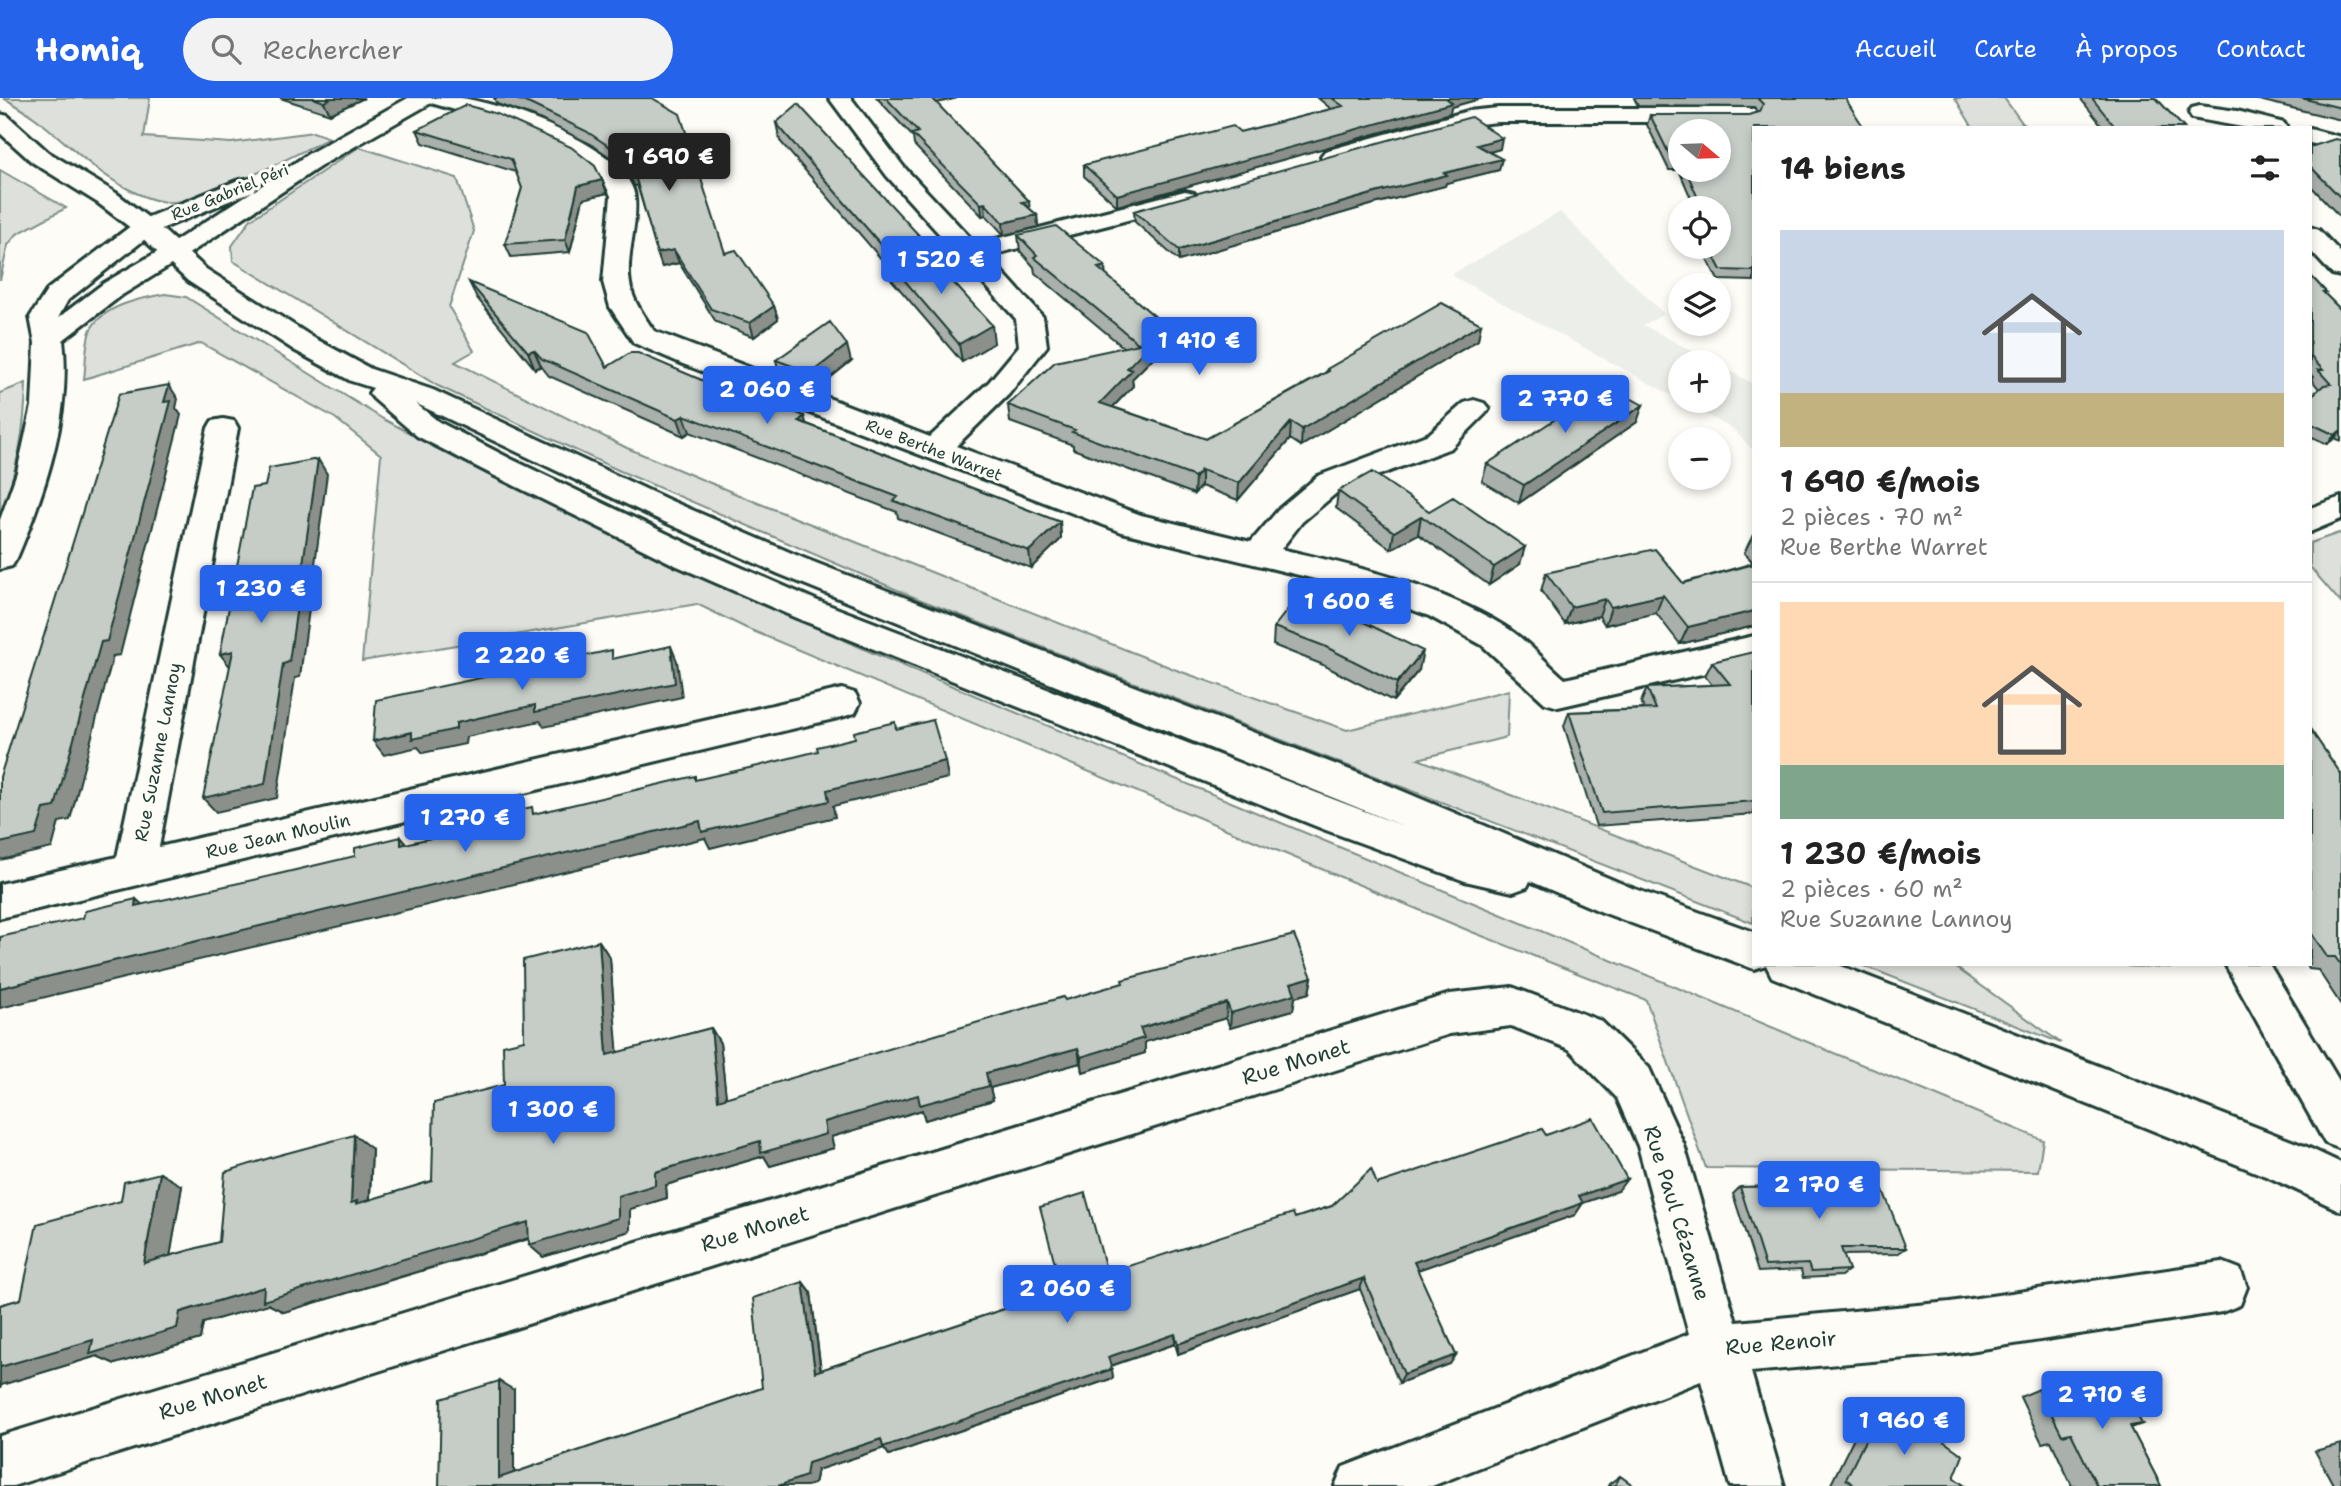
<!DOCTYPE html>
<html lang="fr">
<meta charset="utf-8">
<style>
body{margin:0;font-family:"Shantell Sans",sans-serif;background:#f2f2f2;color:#222;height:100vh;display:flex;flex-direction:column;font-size:26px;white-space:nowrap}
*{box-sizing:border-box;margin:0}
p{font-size:23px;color:#767676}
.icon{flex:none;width:38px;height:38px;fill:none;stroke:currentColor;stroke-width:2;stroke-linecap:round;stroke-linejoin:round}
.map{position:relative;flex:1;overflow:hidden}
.panel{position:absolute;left:1752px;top:28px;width:560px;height:840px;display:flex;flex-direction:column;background:#fff;border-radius:0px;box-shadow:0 4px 10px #0003}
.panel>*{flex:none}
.needle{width:46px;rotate:109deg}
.tools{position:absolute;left:1668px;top:21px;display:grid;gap:14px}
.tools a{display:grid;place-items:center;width:63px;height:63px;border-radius:50%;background:#fff;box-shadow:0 4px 10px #0003;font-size:35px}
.price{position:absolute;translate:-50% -60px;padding:0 16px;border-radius:7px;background:#2563eb;color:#fff;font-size:23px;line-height:46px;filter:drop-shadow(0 2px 4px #0008)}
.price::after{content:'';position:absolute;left:50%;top:42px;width:21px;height:16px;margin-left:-10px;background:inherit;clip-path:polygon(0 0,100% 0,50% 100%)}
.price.current{background:#222;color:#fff}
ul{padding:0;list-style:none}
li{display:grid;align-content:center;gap:14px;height:371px;padding:0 28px}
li+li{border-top:2px solid #e0e0e0}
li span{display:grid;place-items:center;height:217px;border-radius:0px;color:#555}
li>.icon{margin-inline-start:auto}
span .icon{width:126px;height:126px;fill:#fffc;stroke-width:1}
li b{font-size:30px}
h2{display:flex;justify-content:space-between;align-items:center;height:84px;padding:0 28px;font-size:30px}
header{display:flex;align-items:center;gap:42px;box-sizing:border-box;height:98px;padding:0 35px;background:#2563eb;color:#fff}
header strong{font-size:33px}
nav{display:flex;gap:38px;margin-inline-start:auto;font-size:24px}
.search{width:490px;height:63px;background:#f2f2f2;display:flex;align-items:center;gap:18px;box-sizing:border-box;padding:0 24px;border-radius:38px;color:#767676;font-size:26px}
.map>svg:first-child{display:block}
</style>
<header>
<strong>Homiq</strong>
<div class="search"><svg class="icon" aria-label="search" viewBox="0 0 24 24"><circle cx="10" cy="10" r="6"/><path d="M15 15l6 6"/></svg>Rechercher</div>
<nav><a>Accueil</a><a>Carte</a><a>À propos</a><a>Contact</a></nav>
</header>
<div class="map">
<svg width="2341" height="1388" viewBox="0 0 2341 1388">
<rect width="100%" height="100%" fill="#fdfcf7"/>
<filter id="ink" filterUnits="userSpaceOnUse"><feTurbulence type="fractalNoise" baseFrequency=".0143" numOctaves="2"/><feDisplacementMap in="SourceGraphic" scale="14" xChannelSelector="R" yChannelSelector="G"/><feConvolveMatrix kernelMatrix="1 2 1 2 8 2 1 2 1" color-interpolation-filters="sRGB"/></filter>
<g filter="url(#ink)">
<path fill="#eceee9" d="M1560,114L1664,216L1643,227L1713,264H1680V302L1451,177Z
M1719,267L1753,286V352L1733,331L1681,303H1718Z"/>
<path fill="#dde0db" stroke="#7e8e88" stroke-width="2" d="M3,0H150L144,39L231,45L313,34L330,40C295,56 200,108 165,104C141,101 112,83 93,68C64,45 37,17 3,0Z
M1955,0H2004L2026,30H1973Z
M359,49L457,80L474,133L449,209L474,253L455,264L627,350L758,405L1179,573L1347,632L1509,592L1507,639L1418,661L1753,790V825L916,500L618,372L438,288L233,163L232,148L250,122Z
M0,72L66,110L17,136L8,147L0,182Z
M165,196L186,199L383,321L505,385L678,467L873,555L2043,1042L2038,1073L1706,1070L1646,902L1472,834L746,530L697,506L362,563L381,357L335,320L201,245L84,281C86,267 85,244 91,231C104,207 142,200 165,196Z
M26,285C25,334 17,372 0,418V295Z
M2339,435L2341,437V505L2310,469V445Z
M1859,866H1951L2061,945Z"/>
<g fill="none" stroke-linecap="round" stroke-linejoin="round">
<defs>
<path id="minor" d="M408,0C425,0 444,0 461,0C505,6 631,50 635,100C638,128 625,159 630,186C633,204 644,218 654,233L930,339L989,284L1019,248L1016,221L887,78L829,0H851L903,68L976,146L1185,93L1194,95L1197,100L1194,105L988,158L1043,219L1047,248L1009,296L956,348L1141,417L1251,444L1280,410L1318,378L1429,336L1464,305L1474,302L1484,305L1489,311L1484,317L1451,350L1340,392L1302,424L1281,451C1358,469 1436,487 1504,528C1526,541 1545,564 1565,581L1754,538V564L1558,609L1545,605L1482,547L1429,518L1356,491L1122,434L683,266L634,245L610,209L603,184L611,98L602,79L577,59L503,26L431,5L324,66L184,159L175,162L166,159L162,154L166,149L253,93L154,134L145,137L136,134L132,129L136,124L236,83L245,81L254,83L257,88L254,93L308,56Z
M2200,8L2237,13L2284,25L2287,30H2248L2192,20L2189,15L2192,10Z
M1498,10H1746L1754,12L1757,17L1754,22L1746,24H1498L1470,27L1333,65L1325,63L1321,58L1325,53L1468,13Z
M2310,31L2341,39V53L2310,45Z
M2310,129L2319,132L2341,155V178L2332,176L2310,152Z
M223,321L234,323L238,330L159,749L842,591L855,595L860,605L855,615L842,619L0,820V786L117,759L208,330L212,323Z
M2341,399V421L2310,434V410Z
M2225,866H2269L2341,986V1051L2325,1045Z
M1512,889L1601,923L1649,970L1684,1047L1736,1224L1950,1204L2222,1164L2240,1171L2247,1189L2240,1207L2222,1214L1950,1256L1751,1274L1784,1388H1730L1701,1283L1432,1388H1335L1343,1369L1689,1236L1638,1048L1617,1000L1569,951L1511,928L1450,936L13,1388H0V1338L1450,896Z"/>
<path id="tertiary" d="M145,121L154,124L158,129L154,134L68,202L58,220L104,185L166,149L175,146L184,149L188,154L184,159L122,197L63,242C72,316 45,394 17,460L12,468L0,471V422L17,374L32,308L35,245L30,219L48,191L136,124Z"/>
<path id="secondary" d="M0,16L8,18L48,54L116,95L154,124L206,171L314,240L371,271L433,292L669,402L803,460L1381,684L1632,790L1754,834V866H1836L2307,1049L2341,1065V1113L2273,1081L1772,879L1766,867L1754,871L1602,814L1530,783L1527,789L1513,794L1465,783L1323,731L794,519L675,467L489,375L417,338L374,301L369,295L373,290L351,283L294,252L188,183L136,134L98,105L32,64L0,35ZM415,305L647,416L779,476L1403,728L818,503L699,451L511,361L439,324Z"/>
</defs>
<use href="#minor" stroke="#1f3d34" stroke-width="6"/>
<use href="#tertiary" stroke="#1f3d34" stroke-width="6"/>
<use href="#secondary" stroke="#1f3d34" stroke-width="6"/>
<use href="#minor" fill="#fdfcf7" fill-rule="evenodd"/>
<use href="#tertiary" fill="#fdfcf7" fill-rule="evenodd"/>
<use href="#secondary" fill="#fdfcf7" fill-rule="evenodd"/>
</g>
<path fill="#aab0ab" stroke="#1f3d34" stroke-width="2" fill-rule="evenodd" d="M280,0H364L330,16Z
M494,0H652L725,155L774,208L778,221L754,239L716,224L679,165L662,169L637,87L634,88L630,80L614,62L591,46L535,19L497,6Z
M877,0H957L936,5L1029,103V110L1037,117L1038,129L1004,137L986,117L982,118L914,47L913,39Z
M1318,0H1483L1451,9L1450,15L1117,108L1084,78V67L1240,34L1331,11Z
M1634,0H1845L1754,30V183L1718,182L1701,149H1718V110H1695L1679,72H1669L1647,27L1650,17H1749L1758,14L1754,9L1638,8ZM1680,33L1718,72H1680Z
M2080,0H2156L2184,30H2104Z
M2251,0H2341V22Z
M776,25L926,145L927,156L994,245L962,264L891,181L889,170L780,43Z
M417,32L602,82L607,95L583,101L570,154L511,159L505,146L522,90L516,74L423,45Z
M2341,42V120L2310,87V49Z
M1500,51L1489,54L1499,72L1446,85L1445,88L1374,106L1179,163L1135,124L1134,113Z
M1018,137L1105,168V176L1159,222L1160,239L1154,245V259L1132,281L1133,288L1113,309L1206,341L1326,274L1327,271L1478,242L1301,348L1290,341L1238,402L1201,388L1194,396L1073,351V347L1010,324L1008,307L1123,249L1035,175L1034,169L1020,153Z
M2310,177L2326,194L2325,196L2341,212V343L2335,340L2327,346L2310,338V299L2319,291L2311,281L2313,279L2310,276Z
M469,184L607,269L730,294L792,310L789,312L807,326L1060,424L1061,441L1031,470L898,420L897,414L690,334L684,338L549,278L541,268L535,271L477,200Z
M776,262L851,263L815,292L780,279Z
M1637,324L1519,405L1482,383L1487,366Z
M1338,393L1429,413L1520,466L1489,487L1418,436L1391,451L1336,410Z
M1753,437H1754V528L1680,546L1656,515L1605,527L1599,518L1565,526L1541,493L1546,475L1683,485L1750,466L1752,463L1744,455Z
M1274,529L1419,572L1393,603L1321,566L1273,547Z
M1754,554V716L1596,728L1564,628L1569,614L1644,611L1641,604L1647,590L1712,587L1705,578L1712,564Z
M2310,631L2341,676V907L2318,872L2309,871L2306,866H2310Z
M599,843L610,860L617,955L711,930L720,945L726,1000L1065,902L1312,879L1309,895L1295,899L1293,912L1230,930L1226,920L1145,944V955L1083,974L1080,965L990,990L993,1002L925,1022L922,1012L831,1039L834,1050L770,1068L764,1058L666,1087L667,1100L630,1111V1133L543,1159L529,1147V1141L284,1214L268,1206L203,1225L200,1241L115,1266L97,1258L1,1287L0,1291V1207L21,1201L182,1088L170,1158L219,1144L372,1051L370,1102L432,1083L504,987L524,942Z
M2127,866H2177L2174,869L2128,868Z
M1546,1037L1618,1093L1583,1105L1575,1117L1417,1172L1456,1257L1450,1266L1399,1285L1360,1191L1178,1256L1175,1246L1111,1268L1113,1280L889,1357L884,1350L817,1372L814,1386L439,1388L514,1292V1375L762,1290L803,1184L811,1195L821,1272L1061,1192L1107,1175L1295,1120L1332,1108L1377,1086Z
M1790,1073L1906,1150L1897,1156L1843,1157L1849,1172L1841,1178L1803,1180L1801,1172L1758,1174L1733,1096L1740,1089L1786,1088L1783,1079Z
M2039,1291L2142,1326L2131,1330L2161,1388H2072L2051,1343L2042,1345L2020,1299Z
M1882,1308L1910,1329L1918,1325L1954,1380L1965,1388H1830L1865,1317Z
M2341,1346V1388H2334L2315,1353Z
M1620,1378L1634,1388H1608L1609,1386Z"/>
<path fill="#8b908b" stroke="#1f3d34" stroke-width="2" d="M331,0H364L330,16L324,4Z
M928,0H957L929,7Z
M1445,0H1483L1451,9L1450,15L1117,108V97Z
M1502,40L1500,51L1475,58L1477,47Z
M1502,61L1499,72L1446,85L1445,88L1374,106L1179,163V152L1444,75Z
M634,74L638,87L634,88L629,75Z
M602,82L607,95L583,101L570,154L565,142L578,88Z
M1029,103L1030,114L1022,104Z
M985,105L986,117L982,118L981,106Z
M1037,117L1038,129L1004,137L1003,125Z
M926,145L928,163L891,167L889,156Z
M674,152L679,165L662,169L657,155Z
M1105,168L1106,184L1098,170Z
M774,208L778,221L754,239L750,225Z
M1159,222L1160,239L1154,245V259L1132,281L1133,288L1101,321L1100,305L1139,246Z
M1481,226L1478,242L1301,348L1302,331Z
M992,227L994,245L962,264L959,246Z
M847,247L851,263L815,292L811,275Z
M534,252L541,268L535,271L528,254Z
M169,287L178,301L176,310L181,317L120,557L113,558L70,722L59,724L52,750L0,762V745L44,711Z
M787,293L792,310L776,322L772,305Z
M1643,307L1637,324L1519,405L1524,387Z
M684,317L690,334L684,338L678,321Z
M804,318L809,335L799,323Z
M1291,324L1290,341L1238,402L1239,385Z
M2341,332L2335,340L2327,346L2335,337Z
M318,361L327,376L300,579L295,580L277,700L216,714L203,700L283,566Z
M1201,372V388L1194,396L1195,379Z
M1421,418L1418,436L1391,451L1394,434Z
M1060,424L1061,441L1031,470L1029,453Z
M1525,449L1520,466L1489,487L1494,469Z
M1663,497L1656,515L1605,527L1611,509Z
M1605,501L1599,518L1565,526L1571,509Z
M1754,513V528L1680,546L1688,529Z
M671,548L677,563L682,599L544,629L540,623L466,639L465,646L423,655L418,649L384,657L373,643L456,625Z
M233,553L232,571L220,556Z
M1423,553L1419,572L1393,603L1397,585Z
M945,663L948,680L833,708L835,719L710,750L705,740L0,910V890Z
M401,739L414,755L401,747Z
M136,801L154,817L135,808Z
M599,843L610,860L619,972L607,957Z
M1312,879L1309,895L1295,899L1293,912L1230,930L1231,915L1291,885Z
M1227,905L1226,920L1145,944V955L1083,974L1081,959L1140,930Z
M711,930L720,945L728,1016L718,1002Z
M1078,950L1080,965L990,990L993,1002L925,1022L922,1012L831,1039L834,1050L798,1060L770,1068L764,1058L666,1087L667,1100L630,1111V1133L543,1159L529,1147L655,1074L824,1024L986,975Z
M354,1037L372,1051L369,1112L351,1105Z
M160,1075L182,1088L167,1177L144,1165Z
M1627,1081L1618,1093L1571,1109L1579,1098Z
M1583,1105L1575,1117L1409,1175L1414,1164Z
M528,1124L542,1136L284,1214L268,1206L203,1225L200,1241L115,1266L97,1258L1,1287L0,1291V1269L264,1189Z
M1364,1180L1360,1191L1178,1256V1246Z
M803,1184L811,1195L822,1284L815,1274Z
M1175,1236V1246L1110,1268L1108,1259Z
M1456,1257L1450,1266L1399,1285L1404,1276Z
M1112,1271L1113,1280L889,1357L884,1350L817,1372L814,1386L807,1388H778L808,1365L881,1341Z
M499,1283L514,1292V1387L499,1380Z"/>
<path fill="#c6cdc7" stroke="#1f3d34" stroke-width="2" d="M313,0H331L324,4Z
M513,0H652L680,16L725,155L736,152L774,208L750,225L711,211L674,152L657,155L634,74L629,75L626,67L610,49L586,33L530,6Z
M886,0H932L1029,103L1022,104L1037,117L1003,125L985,105L981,106L912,36L918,34Z
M1332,0H1446L1452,5L1117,97L1084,67L1233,28L1240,34L1343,8Z
M1757,0H1845L1864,30H1754V173L1721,172L1709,149H1718V110H1702L1686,72H1718V33H1680V62H1672L1650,17H1749L1760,14L1763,6Z
M2092,0H2156L2184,30H2116Z
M2301,0H2341V10Z
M798,6L926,145L889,156L776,25Z
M466,7L497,16L571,49L595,68L602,82L578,88L565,142L505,146L522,90L511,61L417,32Z
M1471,19L1502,40L1477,47L1502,61L1444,75L1447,77L1375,95L1179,152L1134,113Z
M2335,41L2341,42V100L2310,68V49Z
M1056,128L1105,168L1098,170L1159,222L1139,246L1154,242L1127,270L1132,272L1100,305L1206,341L1329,273L1327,271L1442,205L1481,226L1302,331L1291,324L1239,385L1201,372L1195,379L1072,334L1075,332L1008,307L1055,264L1139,246L1034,159L1037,157L1018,137Z
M924,152L992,227L959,246L888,163Z
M2310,177L2326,194H2323L2341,212V332L2335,337L2310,325V299L2324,287L2331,286L2318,272H2323L2310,258Z
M469,184L588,234L607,269L630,255H638L730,294L751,280L787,293L772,305L804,318L799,323L1060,424L1029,453L894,403L898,399L684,317L678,321L542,261L534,252L528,254Z
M830,224L847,247L811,275L776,262Z
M169,287L164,304L171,303L133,447L107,543L101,544L55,709L44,711L36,737L0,745V679L119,296Z
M1607,287L1643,307L1524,387L1487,366Z
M318,361L289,564L283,566L265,686L203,700L233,553L220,556L252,390L265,388L269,370Z
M1372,374L1429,413L1453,399L1525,449L1494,469L1421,418L1394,434L1338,393Z
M1655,451L1683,485L1754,466V513L1688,529L1663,497L1611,509L1605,501L1571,509L1546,475Z
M1299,497L1337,511L1423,553L1397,585L1324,548L1274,529Z
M671,548L675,585L535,614V607L456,625V631L412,641V634L373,643L376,602L612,552V561Z
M1754,554V703L1602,715L1569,614L1656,611L1647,590L1730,586L1712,564Z
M933,622L945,663L827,692L829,703L702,734L700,723L0,890V839L83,820L85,813L136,801L135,808L266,779L355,758V750L401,739V747L444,737L485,728V720L532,709L533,716L695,678V682L758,668L818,653L817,649L855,640L854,634L895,624L896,631Z
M2310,631L2341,676V867L2335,859H2327L2310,833Z
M1294,837L1312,879L1291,885L1295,896L1231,915L1227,905L1140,930L1144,940L1081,959L1078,950L986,975L989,988L920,1007L918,997L824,1024L826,1036L761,1055L760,1043L655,1074V1087L618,1098V1120L529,1147L528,1124L263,1203L264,1189L180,1214L177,1230L90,1256L93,1242L0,1269V1207L21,1201L37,1126L121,1103L124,1084L160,1075L144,1165L219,1144L225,1074L276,1058L354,1037L351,1105L357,1103L356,1106L432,1083L434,1005L504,987L503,947L524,942L523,862L599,843L607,957L711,930L718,1002L1039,906L1063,899L1065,902L1123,885L1122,882Z
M1593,1020L1627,1081L1579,1098L1583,1105L1414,1164L1456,1257L1404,1276L1364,1180L1178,1246L1175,1236L1108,1259L1112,1271L883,1349L881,1341L808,1365L806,1378L778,1388H439L441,1301L499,1283V1380L762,1290L753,1200L803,1184L815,1274L1062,1192L1040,1109L1085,1095L1107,1175L1293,1115L1295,1120L1332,1108L1371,1071L1377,1086L1542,1031L1546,1037Z
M1840,1071L1848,1093L1883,1092L1906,1150H1841L1849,1172L1811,1174L1808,1166L1765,1168L1740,1089L1795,1088L1790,1073Z
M2118,1281L2142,1326L2130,1328L2161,1388H2097L2071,1335L2062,1337L2039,1291Z
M1882,1308L1915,1333L1918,1325L1963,1357L1954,1380L1965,1388H1855L1846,1381Z
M1620,1378L1634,1388H1615Z"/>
</g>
<g text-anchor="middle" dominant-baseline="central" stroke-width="6" stroke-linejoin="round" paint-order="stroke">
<g font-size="16" fill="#1f3d34" stroke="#fdfcf7">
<text transform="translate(230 94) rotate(-22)">Rue Gabriel Péri</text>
<text transform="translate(934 352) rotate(21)">Rue Berthe Warret</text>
</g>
<g font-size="18" fill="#1f3d34" stroke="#fdfcf7">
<text transform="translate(158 654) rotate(-79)">Rue Suzanne Lannoy</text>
<text transform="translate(278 738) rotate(-13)">Rue Jean Moulin</text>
</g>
<g font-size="21" fill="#1f3d34" stroke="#fdfcf7">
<text transform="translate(1296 964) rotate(-17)">Rue Monet</text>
<text transform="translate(1677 1115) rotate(73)">Rue Paul Cézanne</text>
<text transform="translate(755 1131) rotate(-17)">Rue Monet</text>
<text transform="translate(1781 1245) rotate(-5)">Rue Renoir</text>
<text transform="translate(213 1299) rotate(-17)">Rue Monet</text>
</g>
</g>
</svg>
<div class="tools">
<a><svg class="needle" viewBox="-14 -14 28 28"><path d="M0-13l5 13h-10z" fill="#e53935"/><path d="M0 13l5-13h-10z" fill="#767676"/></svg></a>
<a><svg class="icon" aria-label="locate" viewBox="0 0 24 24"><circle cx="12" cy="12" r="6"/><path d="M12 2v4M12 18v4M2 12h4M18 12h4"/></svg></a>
<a><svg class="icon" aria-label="layers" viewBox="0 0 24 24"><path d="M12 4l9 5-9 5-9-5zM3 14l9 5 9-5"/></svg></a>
<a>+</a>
<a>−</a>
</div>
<b class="price current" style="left:669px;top:95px">1 690 €</b>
<b class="price" style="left:941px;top:198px">1 520 €</b>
<b class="price" style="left:1199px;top:279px">1 410 €</b>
<b class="price" style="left:767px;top:328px">2 060 €</b>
<b class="price" style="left:1565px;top:337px">2 770 €</b>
<b class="price" style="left:261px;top:527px">1 230 €</b>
<b class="price" style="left:1349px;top:540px">1 600 €</b>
<b class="price" style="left:522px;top:594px">2 220 €</b>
<b class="price" style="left:465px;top:756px">1 270 €</b>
<b class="price" style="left:553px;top:1048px">1 300 €</b>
<b class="price" style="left:1819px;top:1123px">2 170 €</b>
<b class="price" style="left:1067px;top:1227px">2 060 €</b>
<b class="price" style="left:2102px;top:1333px">2 710 €</b>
<b class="price" style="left:1904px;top:1359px">1 960 €</b>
<section class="panel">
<h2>14 biens<svg class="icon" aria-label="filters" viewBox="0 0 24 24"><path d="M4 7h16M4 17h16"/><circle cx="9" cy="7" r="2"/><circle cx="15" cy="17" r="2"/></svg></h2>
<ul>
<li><span style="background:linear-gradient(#c9d6e8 75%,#c2b280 0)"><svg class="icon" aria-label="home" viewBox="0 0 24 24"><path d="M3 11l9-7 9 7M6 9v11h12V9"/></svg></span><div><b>1 690 €/mois</b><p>2 pièces · 70 m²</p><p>Rue Berthe Warret</p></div></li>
<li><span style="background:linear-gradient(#ffd9b3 75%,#7fa58c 0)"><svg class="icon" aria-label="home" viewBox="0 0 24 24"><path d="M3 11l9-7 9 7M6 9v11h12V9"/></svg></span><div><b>1 230 €/mois</b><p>2 pièces · 60 m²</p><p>Rue Suzanne Lannoy</p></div></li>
</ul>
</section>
</div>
